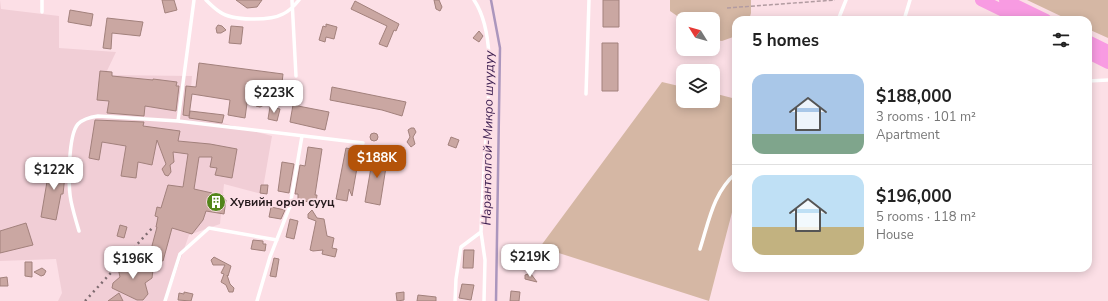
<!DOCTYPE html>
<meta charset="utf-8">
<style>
body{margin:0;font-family:"Nunito Sans",sans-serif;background:#f2f2f2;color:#222;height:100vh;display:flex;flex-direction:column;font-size:15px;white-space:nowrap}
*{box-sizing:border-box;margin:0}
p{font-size:13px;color:#767676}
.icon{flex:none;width:22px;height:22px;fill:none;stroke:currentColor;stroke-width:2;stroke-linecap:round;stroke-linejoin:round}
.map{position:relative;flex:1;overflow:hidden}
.drawer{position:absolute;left:732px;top:16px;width:360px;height:256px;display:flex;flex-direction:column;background:#fff;border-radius:12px;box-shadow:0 2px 10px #0003}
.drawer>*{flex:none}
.needle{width:26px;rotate:307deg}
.fabs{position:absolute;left:676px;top:12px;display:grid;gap:8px}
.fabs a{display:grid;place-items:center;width:44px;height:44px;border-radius:8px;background:#fff;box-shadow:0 2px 10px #0003;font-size:20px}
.price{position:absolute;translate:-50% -34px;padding:0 9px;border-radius:8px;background:#fff;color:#222;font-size:13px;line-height:26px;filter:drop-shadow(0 1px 2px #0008)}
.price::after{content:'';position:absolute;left:50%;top:24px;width:12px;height:9px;margin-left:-6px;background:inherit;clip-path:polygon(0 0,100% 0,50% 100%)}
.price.active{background:#b45309;color:#fff}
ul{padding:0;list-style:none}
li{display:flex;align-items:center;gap:12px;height:100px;padding:0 20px}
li+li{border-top:1px solid #e0e0e0}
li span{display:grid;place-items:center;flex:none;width:112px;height:80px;border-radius:12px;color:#555}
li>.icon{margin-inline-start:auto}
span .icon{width:48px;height:48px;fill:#fffc;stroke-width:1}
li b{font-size:17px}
h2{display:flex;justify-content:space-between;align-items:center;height:48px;padding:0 20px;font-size:17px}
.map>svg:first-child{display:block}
</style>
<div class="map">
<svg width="1108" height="301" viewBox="0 0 1108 301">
<rect width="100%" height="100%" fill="#fcdfe6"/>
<path fill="#f1ced6" d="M0,0L1,9L59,16V48L116,52L105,75L192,76L189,114L272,136L262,194L224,184L220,224L189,235L166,301H58L62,293L56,259L0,261Z"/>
<path fill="#d5b7a4" d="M670,0H751V13L749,20H736V36L722,41L713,40V19L683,20L670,11Z
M1027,0H1108V38L1088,29V20H1069Z
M662,82L683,87V101H713V93L736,99V197L709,301L540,247Z"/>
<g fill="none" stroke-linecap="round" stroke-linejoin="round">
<path stroke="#ab96bd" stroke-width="2.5" d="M491,0L500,48L496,301"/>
</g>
<path fill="#caa7a2" stroke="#a2817c" d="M162,0H174L177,10L165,13Z
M236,0H262L257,7L247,8Z
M434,0H439L442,7L440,11L436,9Z
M603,0H619V27H603Z
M355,1L399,24L396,31L394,30L387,47L379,44L387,26L351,9Z
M70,10L93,14L91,26L68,22Z
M107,18L143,22L140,36L112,33L111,49L103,48Z
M326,24L337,27L334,39L326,37L325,42L319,40L323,26L326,27Z
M218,25L222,26L226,30L221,33H217L216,28Z
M231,26L243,27L241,44L229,43Z
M479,31L483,36L479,42L473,38Z
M602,43H618V91H602Z
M199,63L283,74L282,83L270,82L269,90H263L262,99L264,105L260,107L256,106L248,96L245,118L228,115L230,100L192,94L189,116L183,115L186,86L196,87Z
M100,71L112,72V76L153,80V79L177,82L176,86H179L176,111L145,106L144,116L107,113L109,101L97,100Z
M332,87L406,102L402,116L382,110L330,100Z
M293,105L329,112L325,130L290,122Z
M270,107L280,109L277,121L268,119Z
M190,111L224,115L222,123L189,118Z
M95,120L144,122L143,126L180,131L178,141L210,144L237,149L232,178L215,175L217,168L210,167L212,157H199L194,189L212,193L211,196L226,200L224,214L206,211L203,220L192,234L172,228L163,261L149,257L157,227H156L158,217L155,216L157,207L161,208L168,185L183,187L188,154L173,152L174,162L170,165L171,172L168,176L165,175L162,169L166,164L157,140L152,165L138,162L136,178L121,176L126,146L102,142L99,160L89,158Z
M411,128H414L416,132L413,137L415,144L411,147L407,142L410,137L408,130Z
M370 137a4 4 0 1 1 8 0a4 4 0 1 1-8 0Z
M451,137L459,140L456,148L448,145Z
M308,147L322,149L315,195H317L316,203L298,200V194H295L300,165L305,166Z
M346,148L360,151L352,196L349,189L347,201L336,199Z
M373,156L393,159L391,169L386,167L380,205L365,202Z
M282,162L294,164L289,193L278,191Z
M50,164L66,166L63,194H61L56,220L41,217Z
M261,185H268L267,194L260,193Z
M271,207L285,210L281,219L269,217Z
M312,210L317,218L324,219L327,236L334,238L332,248L337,249L335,257L322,254L323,250L313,251L310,250L316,221L308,218V214Z
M290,219L298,221L294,239L286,237Z
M26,223L33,245L0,253V231Z
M120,225L127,227L124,238L117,236Z
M253,240L263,241V244H266L265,251L251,249Z
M464,250H474L473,268H463Z
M214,257L231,266L228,276L227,275L230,284L234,288L233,292H229L226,285L221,282L224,274L221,273L225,265H213L211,260Z
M274,258L279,259L276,277L270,276Z
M123,260L131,261L136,268L149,263L153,270L152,278L145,283L148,294L143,300H137L112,288L113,283L120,277L118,268Z
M25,262H32V277L25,276Z
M42,268L46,271L44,275L41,276L34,272Z
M528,274H531L537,282L525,279V275Z
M7,277L8,286H0V278Z
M462,284L474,285L471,300L459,298Z
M511,291L520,292L519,301H510Z
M184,292L193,294L191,301L178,300L179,293L184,294Z
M404,292V300L397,301L396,293Z
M119,293L123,301H108Z
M418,295L436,297V301H417Z"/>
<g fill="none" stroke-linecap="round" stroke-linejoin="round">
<path stroke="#b29ba1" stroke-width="1.5" stroke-dasharray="4 2" stroke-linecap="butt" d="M727,8L835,0"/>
<path stroke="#fff" stroke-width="3.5" d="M206,0C210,4 215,9 220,12C232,21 270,21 283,14C290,11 295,5 299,0
M292,0L296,76
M42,12V0
M838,20L846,0
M904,20L910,0
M1088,81L1108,80
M586,94L589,0
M178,121L194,0
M79,231C76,221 73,211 71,201C68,186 68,135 78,124C83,119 91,117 98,116L178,121L363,143
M481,232L485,260L484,301
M700,249C709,221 713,193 736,173
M165,301L180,254L209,228L277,240
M257,301L270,257L290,206L302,136
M455,301L456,279L461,247L481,232C482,201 484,169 486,138C488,98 497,34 474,0"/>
<path stroke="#f89be2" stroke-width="12" d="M981,0L1022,20
M1005,0L1046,20
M1088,41L1108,51
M1088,53L1108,63"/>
<path stroke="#7e6b70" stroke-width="2.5" stroke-dasharray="2 4" stroke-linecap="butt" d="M85,301L154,226"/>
</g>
<defs>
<symbol id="building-disc" viewBox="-11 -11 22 22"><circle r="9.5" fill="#52851a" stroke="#fcdfe6"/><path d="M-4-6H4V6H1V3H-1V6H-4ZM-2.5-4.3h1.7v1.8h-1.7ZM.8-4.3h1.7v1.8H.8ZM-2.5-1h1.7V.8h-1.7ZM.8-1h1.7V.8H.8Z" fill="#fff"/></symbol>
</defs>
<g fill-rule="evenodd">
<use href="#building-disc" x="205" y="191" width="22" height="22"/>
</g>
<g text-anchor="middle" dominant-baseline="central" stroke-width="3.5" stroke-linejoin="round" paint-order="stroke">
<g font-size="12" font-weight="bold" fill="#25191c" stroke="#fcdfe6" text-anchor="start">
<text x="230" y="202">Хувийн орон сууц</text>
</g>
<g font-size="13" font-style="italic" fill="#3d1f51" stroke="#fcdfe6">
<text transform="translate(488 138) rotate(-89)">Нарантолгой-Микро шуудуу</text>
</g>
</g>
</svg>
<div class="fabs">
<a><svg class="needle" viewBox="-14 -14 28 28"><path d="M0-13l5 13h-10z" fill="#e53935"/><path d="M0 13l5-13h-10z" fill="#767676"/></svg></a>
<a><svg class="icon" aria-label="layers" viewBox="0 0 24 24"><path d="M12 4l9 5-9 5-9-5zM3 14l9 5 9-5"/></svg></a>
</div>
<b class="price" style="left:274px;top:114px">$223K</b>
<b class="price active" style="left:377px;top:179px">$188K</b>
<b class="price" style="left:54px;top:191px">$122K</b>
<b class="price" style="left:530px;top:278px">$219K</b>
<b class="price" style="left:133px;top:280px">$196K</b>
<section class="drawer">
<h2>5 homes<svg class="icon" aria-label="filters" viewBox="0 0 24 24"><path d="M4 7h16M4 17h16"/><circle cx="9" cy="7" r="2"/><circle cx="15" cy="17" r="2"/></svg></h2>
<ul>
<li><span style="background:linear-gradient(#a9c7e8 75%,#7fa58c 0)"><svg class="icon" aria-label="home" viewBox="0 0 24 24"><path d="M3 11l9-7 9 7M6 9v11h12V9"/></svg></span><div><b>$188,000</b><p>3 rooms · 101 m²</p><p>Apartment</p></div></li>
<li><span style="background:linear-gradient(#bfe0f5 65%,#c2b280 0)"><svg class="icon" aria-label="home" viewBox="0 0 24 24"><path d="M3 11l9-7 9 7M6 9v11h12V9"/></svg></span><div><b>$196,000</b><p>5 rooms · 118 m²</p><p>House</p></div></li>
</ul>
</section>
</div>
